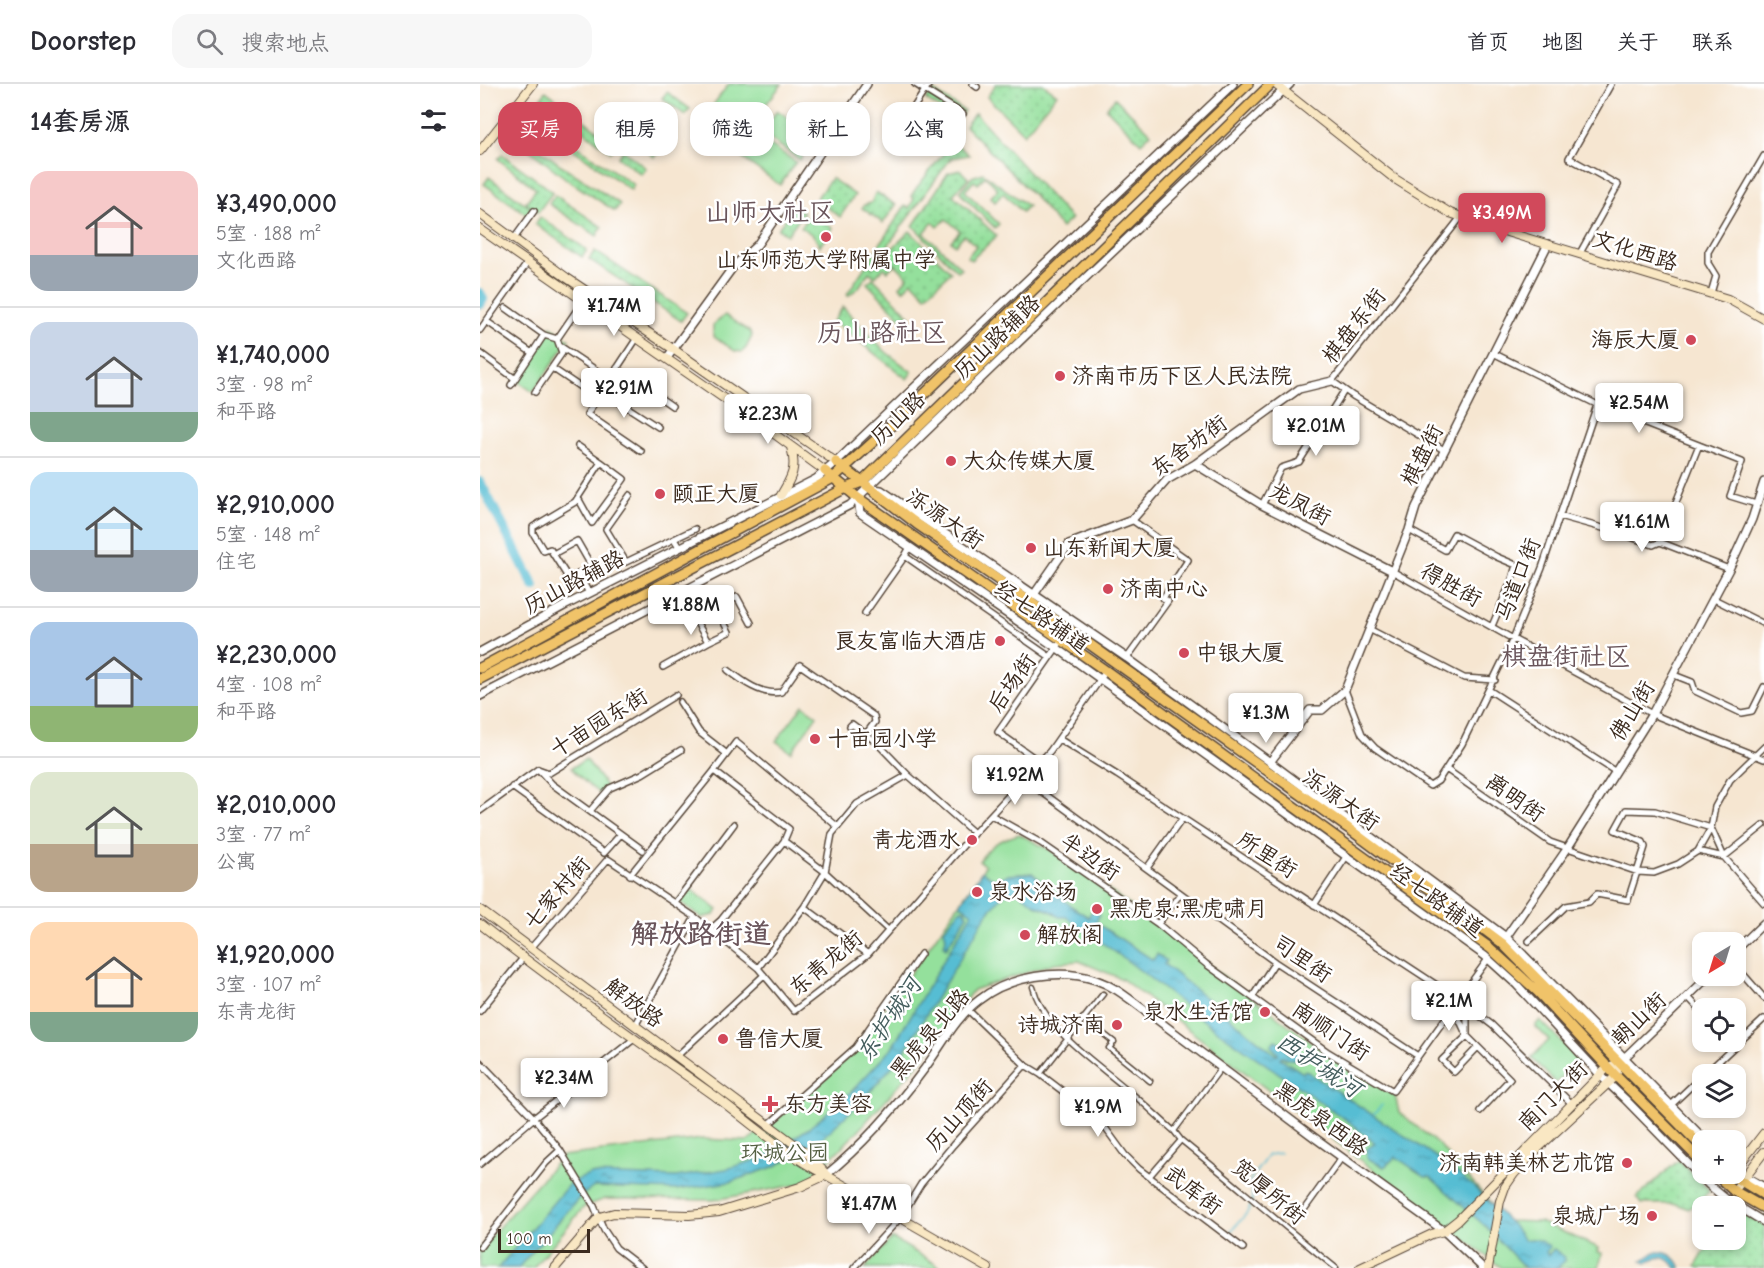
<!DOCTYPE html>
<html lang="zh">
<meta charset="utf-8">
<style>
body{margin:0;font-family:"Comic Neue","LXGW WenKai TC",sans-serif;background:#f7f7f7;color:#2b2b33;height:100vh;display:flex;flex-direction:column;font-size:22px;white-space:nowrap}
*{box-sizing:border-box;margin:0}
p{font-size:20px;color:#7c7c81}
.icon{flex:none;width:33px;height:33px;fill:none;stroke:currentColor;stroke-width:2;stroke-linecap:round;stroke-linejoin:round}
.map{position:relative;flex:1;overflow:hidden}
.side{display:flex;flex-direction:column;background:#fff;width:480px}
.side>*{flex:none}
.top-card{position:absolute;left:18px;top:18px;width:570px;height:54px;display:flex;gap:12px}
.needle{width:39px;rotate:218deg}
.controls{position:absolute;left:1212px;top:848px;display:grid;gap:12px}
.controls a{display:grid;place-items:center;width:54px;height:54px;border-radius:12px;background:#fff;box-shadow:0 3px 9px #0003;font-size:30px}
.scale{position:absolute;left:18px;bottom:15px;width:92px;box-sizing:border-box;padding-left:6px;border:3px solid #3b2a1e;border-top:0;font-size:16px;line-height:21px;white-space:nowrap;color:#3b2a1e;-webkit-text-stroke:4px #fff;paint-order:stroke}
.price{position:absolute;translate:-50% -51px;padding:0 14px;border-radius:6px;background:#fff;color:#222;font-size:20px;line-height:39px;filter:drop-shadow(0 2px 3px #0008)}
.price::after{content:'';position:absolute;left:50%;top:36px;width:18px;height:14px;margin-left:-9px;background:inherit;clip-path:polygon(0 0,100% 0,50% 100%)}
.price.active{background:#d1495b;color:#fff}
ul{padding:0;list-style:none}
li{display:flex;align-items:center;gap:18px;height:150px;padding:0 30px}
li+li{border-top:2px solid #e1e1e2}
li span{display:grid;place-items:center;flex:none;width:168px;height:120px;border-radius:18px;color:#555}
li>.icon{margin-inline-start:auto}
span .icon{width:72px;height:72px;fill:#fffc;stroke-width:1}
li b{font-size:26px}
h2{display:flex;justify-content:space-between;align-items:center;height:72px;padding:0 30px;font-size:26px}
.chip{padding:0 21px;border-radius:18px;background:#fff;box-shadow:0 3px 9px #0003;font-size:21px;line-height:54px}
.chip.active{background:#d1495b;color:#fff}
header{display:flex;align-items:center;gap:36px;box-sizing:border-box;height:84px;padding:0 30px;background:#fff;border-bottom:2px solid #e1e1e2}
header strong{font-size:28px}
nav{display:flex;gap:33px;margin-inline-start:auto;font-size:21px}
.search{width:420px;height:54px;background:#f7f7f7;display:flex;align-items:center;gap:15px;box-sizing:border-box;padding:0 21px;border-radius:18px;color:#7c7c81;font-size:22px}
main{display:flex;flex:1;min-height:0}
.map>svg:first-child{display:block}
</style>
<header>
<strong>Doorstep</strong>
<div class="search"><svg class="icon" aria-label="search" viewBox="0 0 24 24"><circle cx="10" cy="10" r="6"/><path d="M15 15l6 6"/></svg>搜索地点</div>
<nav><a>首页</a><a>地图</a><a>关于</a><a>联系</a></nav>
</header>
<main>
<section class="side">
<h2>14套房源<svg class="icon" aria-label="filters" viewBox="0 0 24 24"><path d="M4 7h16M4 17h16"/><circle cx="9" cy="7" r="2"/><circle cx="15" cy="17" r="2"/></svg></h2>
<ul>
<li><span style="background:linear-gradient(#f6c9c9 70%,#9aa5b1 0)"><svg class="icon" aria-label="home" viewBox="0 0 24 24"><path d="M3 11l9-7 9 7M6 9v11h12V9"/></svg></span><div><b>¥3,490,000</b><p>5室 · 188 m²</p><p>文化西路</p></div></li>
<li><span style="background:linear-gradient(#c9d6e8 75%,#7fa58c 0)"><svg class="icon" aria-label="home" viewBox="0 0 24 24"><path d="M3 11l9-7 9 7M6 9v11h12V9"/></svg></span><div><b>¥1,740,000</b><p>3室 · 98 m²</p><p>和平路</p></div></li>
<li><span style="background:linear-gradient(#bfe0f5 65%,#9aa5b1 0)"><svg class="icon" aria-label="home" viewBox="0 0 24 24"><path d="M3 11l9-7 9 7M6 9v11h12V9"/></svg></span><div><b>¥2,910,000</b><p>5室 · 148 m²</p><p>住宅</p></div></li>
<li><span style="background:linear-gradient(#a9c7e8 70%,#8fb573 0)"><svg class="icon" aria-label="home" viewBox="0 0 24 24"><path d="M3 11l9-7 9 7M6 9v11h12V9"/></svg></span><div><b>¥2,230,000</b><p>4室 · 108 m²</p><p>和平路</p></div></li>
<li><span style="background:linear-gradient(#dfe7d0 60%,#b9a48a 0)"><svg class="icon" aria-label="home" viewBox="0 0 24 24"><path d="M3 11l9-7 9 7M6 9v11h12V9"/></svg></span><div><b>¥2,010,000</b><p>3室 · 77 m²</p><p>公寓</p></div></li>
<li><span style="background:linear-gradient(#ffd9b3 75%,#7fa58c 0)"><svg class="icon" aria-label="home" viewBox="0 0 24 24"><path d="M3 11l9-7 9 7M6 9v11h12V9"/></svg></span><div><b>¥1,920,000</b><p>3室 · 107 m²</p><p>东青龙街</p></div></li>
</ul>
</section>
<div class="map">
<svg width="1284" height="1184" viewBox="0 0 1284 1184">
<defs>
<pattern id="grass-dots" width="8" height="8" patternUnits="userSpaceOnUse" patternTransform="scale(1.5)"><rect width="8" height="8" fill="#94e09c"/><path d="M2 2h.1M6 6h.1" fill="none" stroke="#80c086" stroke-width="1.8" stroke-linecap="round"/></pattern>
<pattern id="water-ripples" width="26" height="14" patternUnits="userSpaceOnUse" patternTransform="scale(1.5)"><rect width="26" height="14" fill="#56bdd3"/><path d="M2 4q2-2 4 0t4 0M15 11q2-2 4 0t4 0" fill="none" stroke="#489aab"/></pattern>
</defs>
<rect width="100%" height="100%" fill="#fff"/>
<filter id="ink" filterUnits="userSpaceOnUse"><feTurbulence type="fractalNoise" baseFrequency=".0167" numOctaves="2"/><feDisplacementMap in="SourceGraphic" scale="12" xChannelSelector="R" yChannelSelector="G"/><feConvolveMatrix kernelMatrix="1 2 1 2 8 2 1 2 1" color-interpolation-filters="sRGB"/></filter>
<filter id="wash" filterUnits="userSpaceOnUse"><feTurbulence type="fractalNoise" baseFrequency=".008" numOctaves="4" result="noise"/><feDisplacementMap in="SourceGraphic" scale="24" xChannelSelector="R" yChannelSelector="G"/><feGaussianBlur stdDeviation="1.35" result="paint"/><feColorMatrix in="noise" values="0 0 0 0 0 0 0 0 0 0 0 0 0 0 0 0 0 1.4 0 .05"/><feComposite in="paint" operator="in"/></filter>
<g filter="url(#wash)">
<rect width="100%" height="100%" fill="#f6e6d1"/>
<path fill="url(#grass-dots)" stroke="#68855d" stroke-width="1.5" d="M516,0H563L577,10L544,50L507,13Z
M452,6L484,27L478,36L446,16Z
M66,7L136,61L131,68L61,14Z
M187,8L210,25L205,31L182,14Z
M635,14L671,49L661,59L626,24Z
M172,26L195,44L190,50L168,33Z
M495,29L591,135L581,144L555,113L485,42Z
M50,30L154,101L151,106L47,33Z
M38,49L81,81L140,120L135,127L89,97L34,54Z
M156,49L179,67L174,73L152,55Z
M473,57L489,71L471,74L391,185L430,147L471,188L446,212L432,197L423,206L420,202L428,193L415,180L408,187L404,184L395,193L389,188L379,203L368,212L367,210L425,122L429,124L434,115L431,112L435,106Z
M143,66L166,84L161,90L138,73Z
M22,70L73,108L58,128L46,118L56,105L18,75Z
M480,86L488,94L473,111L517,152L491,176L487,173L496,162L484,151L475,161L471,157L480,147L466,135L458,143L453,138L444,149L481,184L477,187L433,142L468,89Z
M503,89L548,122L542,128L523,109L515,118L511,113L518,105L505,92L498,100L494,97L485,107L519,140L515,144L483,112L480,107L492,93Z
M9,93L52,125L47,131L4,100Z
M351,94L375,111L360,133L336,115Z
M396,108L416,121L403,139L382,124L384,121L391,119Z
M75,111L122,143L117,152L69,120Z
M314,122L324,128L307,151L298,145Z
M331,129L353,144L340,162L334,152L321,143Z
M60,133L107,166L102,173L55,140Z
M115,167L207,229L201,237L109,175Z
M393,194L431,233L425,238L387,199Z
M363,223L406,268L432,288L427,295L353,237Z
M1199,1076L1230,1107L1209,1125L1196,1120H1162L1157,1113Z
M1256,1125L1284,1141V1184H1219L1216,1182L1232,1155H1256Z"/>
<path fill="#94e09c" stroke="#68855d" stroke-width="1.5" d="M249,0H302L262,51L254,57L245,58C211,42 234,20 249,0Z
M297,26L336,53L320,76L282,49Z
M277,52L316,78L300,101L262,74Z
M245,231L270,248L272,252L266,264L262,268L255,267L233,252V241Z
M71,242L89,256L53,308L36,296Z
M323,621L337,632L311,668L296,657Z
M106,675L126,702L120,710L105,698L91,684Z
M539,750L570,766L640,814L846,969L915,1011L919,1028L959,1061L1027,1137L1060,1138L1119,1164L1118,1168L1122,1169L1119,1184H1022L642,895L599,877L575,879L493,906L444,973L378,1047L326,1099L234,1116L125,1115L104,1123L53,1184H0V1164L82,1072L222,1055L267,1057L304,1029L378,964L502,787L505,782L499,777C512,759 518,757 539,750Z
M211,805L238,826L234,831L222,834L198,817Z
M1060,936L1100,976L1076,999L1051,974L1069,956L1055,942Z
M412,1154L462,1184H385Z"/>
<path fill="url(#water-ripples)" stroke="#487478" stroke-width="1.5" d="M502,787L515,796L527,791L552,789L591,822L608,833L614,824L618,825L619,831L616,839L673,876L677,870L686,877L684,880L796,971L798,970L791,962L795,956L802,959L808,970H813L816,968L822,971L817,976L807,975L802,972L800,974L823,989L825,986L955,1072L993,1102L1035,1144L1044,1156C1055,1153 1062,1157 1070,1163L1066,1168L1068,1171L1074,1165L1084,1173L1085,1177L1079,1182L1080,1184H1045L1005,1142L950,1093H945L916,1073L904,1083L887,1074V1065L895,1059L869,1038L732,943L653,881L586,833H579L573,828L558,822L537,807L523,811L507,830L422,971L383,1016L342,1054L296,1082L250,1098L196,1106L114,1103L100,1113L38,1184H18L90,1099L111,1090L196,1093L246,1085L285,1073L329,1044L371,1008L411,965L492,829L480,820Z
M481,825L485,826L487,832L466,864L464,862L466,854L464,845Z
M1175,1168C1188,1167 1196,1172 1201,1184H1196C1188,1171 1177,1171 1166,1179L1162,1177Z"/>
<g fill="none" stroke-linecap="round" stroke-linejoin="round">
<path stroke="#56bdd3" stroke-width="1.5" d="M894,1030L902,1021
M749,1149C767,1129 777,1125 770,1096L788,1071L800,1069"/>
<path stroke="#56bdd3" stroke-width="10" d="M0,209L3,215L0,220
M0,398L54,502"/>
</g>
</g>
<g filter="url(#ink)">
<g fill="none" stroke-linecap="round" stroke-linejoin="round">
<defs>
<path id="pedestrian" d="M553,903C564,946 617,979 649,1007C665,1020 679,1034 694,1047
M603,934L634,958L629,964L670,997
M741,984L694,1047L701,1056C753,1098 803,1142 856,1184
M560,990L623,910
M669,1093L701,1056"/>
<path id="minor" d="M435,0L483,30
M493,0L497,3
M432,26L449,0
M33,156L54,127
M1100,169L1138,101L1089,74L1131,0
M1231,209L1236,192L1228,179V168L1284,72
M26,224L64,251
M6,237L52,269
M0,246L48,178
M157,254L107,330L161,367
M80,262L122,290
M0,269L34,294
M1013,269L1122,323L1262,378L1250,412L1276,420
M72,284L109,309
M137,284L192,322
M31,301L62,254L64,251L77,255L103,217
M122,307L178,343
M55,308L82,269L77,255
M98,362L121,378L95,418L53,443V449L64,467L70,465L89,495L98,490L109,509
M964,366L873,312L852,297L981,133
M150,411L126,445L146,478L194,455L199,463
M98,414L112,439L144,395L121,378
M782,421L801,384L819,378L864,307
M1079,432L1137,448L1173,461L1180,458L1249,485
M929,446L965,466L974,450L1017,473L1036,481L1032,495L1012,542
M194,455L215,445
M1180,458L1219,361
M430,463L425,472L570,573
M75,469L97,457L112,483L98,490
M912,487L1033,555L1172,630L1284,675
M1234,515L1284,540
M385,529L425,472
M889,545L984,594L1015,596
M228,558L249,548L235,522L257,513L271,539
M647,574L688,517L683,514L708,476L652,436
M183,583L228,558L200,509
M248,586C262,597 282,612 301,608L320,581L394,632L395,638L386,650
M1194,591L1212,598L1215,607L1261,629L1272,627L1284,603
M865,606L882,650L895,664L950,702L958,697L982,660L1033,555L1062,484L1117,321
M1009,606L1136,688
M200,618L219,648L247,670L234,687
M370,642L372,640L395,657L428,691
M579,655L637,691L978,915L1012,941L1091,1019
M1284,663L1250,696L1235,723L1231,744L1244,773L1284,819
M247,670L256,658L358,743
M560,678L518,648L582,556
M58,685L69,689L196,611
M966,685L1070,758L1158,788L1174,789L1198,780L1218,767L1231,744L1175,727L1146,726L1135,746L1163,758L1165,763L1148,816L1117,810L1109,818L1086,822L1049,857
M59,686L72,700L163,766
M544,695L795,878L938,972
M32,703L124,769L141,750
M0,727L58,685
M110,727L130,704L162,690L201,666
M511,731L561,759L678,840L726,880L848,968L913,1007L1008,875
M1218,767L1244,773L1284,741
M667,784L702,735
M150,791L234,687L309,745L304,757L344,787L408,846
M195,819L254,740
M834,821L866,773
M324,823L388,870
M678,840L700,810
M231,845L241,836L304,757
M51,864L128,775L215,833L278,884L314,927L388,870L494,749L570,667L626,587
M1256,882L1284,914
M278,884L324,823L345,788L352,750L377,720L428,691L494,749
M773,912L795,878
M1208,913L1222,928
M973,922L987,952L962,976L974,988L998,963
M987,923V952L1030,995L1000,1027
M488,926L545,981L560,990L618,1034L645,1071L659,1085L763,1164
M0,927L43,874
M155,942L215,833
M197,972L284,891
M0,978L54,1034L80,1066L114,1122L124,1146L136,1164L162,1184
M1225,990L1284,935
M1189,1023L1222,992
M289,1040L376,963L441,870
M0,1080L54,1034L154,955
M823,1127L862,1073
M0,1163L66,1079L80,1066
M374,1184L420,1134L441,1100L473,1061L545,981"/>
<path id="tertiary" d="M187,274L253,183L277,161L387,0
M715,380L782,421L912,487
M394,405L401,406L647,574L790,678L1026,853L1225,1056
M378,414L380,429L577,564L1005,872L1037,901L1128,999L1145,1015L1229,1101L1246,1115L1284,1138
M553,512L589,460L652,436L687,396L715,380L819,305L852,297
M0,568L84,522L336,395L356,378L753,0
M0,612L370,421L601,198L810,0
M790,678L830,626H842L865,606L929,446L936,423L1068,160
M1024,856L1087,765L1172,630L1249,485L1272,435L1284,398
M1256,866L1284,839
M1141,977L1230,891
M1256,1087L1284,1103
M346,1091C383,1061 417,1022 445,984C462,961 476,933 499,916C529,892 580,884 616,896C631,901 643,910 655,919L835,1054L964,1147L1003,1184"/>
<path id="secondary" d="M795,0L915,95L970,129L1030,149L1248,215L1284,235
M0,67L53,0
M0,130L87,194L193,265L356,378
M0,145L282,341L345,387
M301,411C312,393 317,384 311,363
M0,826L329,1071L344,1088
M0,840C77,900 156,956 235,1012C271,1039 306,1071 346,1091L508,1184
M1256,1085L1284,1049
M1254,1107L1284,1068
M75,1184L119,1133L134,1129L209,1131L239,1128L320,1103L346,1091
M880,1184L952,1150L964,1147L978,1136L1128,983L1139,979
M1008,1184L1020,1117L1025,1103L1034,1090L1055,1067L1136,992L1139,979"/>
<path id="primary" d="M356,378L437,440L549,517L868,744L1022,859L1222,1063
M345,387L378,414L626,587L1010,864L1058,908L1136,992L1222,1078
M0,584L353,394L411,342L768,0
M0,595L366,404L382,398L791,0
M1234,1089L1254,1107L1284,1124
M1248,1089L1284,1111"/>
</defs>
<use href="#pedestrian" stroke="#574639" stroke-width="7"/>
<use href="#minor" stroke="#574639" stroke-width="8"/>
<use href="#tertiary" stroke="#574639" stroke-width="10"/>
<use href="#secondary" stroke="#574639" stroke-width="10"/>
<use href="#primary" stroke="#574639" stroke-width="12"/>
<use href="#pedestrian" stroke="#fff" stroke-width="4"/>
<use href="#minor" stroke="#fff" stroke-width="5"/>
<use href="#tertiary" stroke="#fff" stroke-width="7"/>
<use href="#secondary" stroke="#f9e7c3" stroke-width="8"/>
<use href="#primary" stroke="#f0c369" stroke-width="9"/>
</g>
</g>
<g fill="#d1495b" stroke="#fff" stroke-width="2">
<circle cx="346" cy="153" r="6"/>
<circle cx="1211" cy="256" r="6"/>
<circle cx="580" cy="292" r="6"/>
<circle cx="471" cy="377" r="6"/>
<circle cx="180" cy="410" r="6"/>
<circle cx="551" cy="464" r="6"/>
<circle cx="628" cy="505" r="6"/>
<circle cx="520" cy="557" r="6"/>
<circle cx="704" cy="569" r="6"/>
<circle cx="335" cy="655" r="6"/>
<circle cx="492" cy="756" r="6"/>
<circle cx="497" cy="808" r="6"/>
<circle cx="617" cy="825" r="6"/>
<circle cx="545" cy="851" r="6"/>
<circle cx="785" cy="928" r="6"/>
<circle cx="637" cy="941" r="6"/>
<circle cx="243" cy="955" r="6"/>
<path d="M287 1011h6v6h6v6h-6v6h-6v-6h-6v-6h6z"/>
<circle cx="1147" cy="1079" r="6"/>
<circle cx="1172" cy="1132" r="6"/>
</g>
<g text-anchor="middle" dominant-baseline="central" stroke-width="5" stroke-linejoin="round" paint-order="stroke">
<g font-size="22" fill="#3b2a1e" stroke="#fff">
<text transform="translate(1155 167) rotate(17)">文化西路</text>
<text transform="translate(874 242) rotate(-52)">棋盘东街</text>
<text transform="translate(517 253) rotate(-44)">历山路辅路</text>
<text transform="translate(418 334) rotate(-44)">历山路</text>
<text transform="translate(709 362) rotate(-36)">东舍坊街</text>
<text transform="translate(942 371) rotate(-63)">棋盘街</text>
<text transform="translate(820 420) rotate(28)">龙凤街</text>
<text transform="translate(465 435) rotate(35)">泺源大街</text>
<text transform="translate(1038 496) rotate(-69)">马道口街</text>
<text transform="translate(94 498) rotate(-28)">历山路辅路</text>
<text transform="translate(971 501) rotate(29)">得胜街</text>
<text transform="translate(562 533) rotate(35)">经七路辅道</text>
<text transform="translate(532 599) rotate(-55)">后场街</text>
<text transform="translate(1152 627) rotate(-59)">佛山街</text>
<text transform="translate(119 639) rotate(-32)">十亩园东街</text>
<text transform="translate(1035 714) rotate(35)">离明街</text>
<text transform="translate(861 716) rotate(36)">泺源大街</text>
<text transform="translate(787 771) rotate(33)">所里街</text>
<text transform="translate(610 773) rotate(34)">半边街</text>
<text transform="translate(77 809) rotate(-49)">七家村街</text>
<text transform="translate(957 816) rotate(36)">经七路辅道</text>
<text transform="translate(822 875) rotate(34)">司里街</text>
<text transform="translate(346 879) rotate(-40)">东青龙街</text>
<text transform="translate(154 919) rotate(36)">解放路</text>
<text transform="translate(1159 935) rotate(-44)">朝山街</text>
<text transform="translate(851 947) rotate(34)">南顺门街</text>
<text transform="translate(450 950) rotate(-50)">黑虎泉北路</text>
<text transform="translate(1073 1012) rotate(-45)">南门大街</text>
<text transform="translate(479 1031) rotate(-48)">历山顶街</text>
<text transform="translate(841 1035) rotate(36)">黑虎泉西路</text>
<text transform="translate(713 1106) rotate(37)">武库街</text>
<text transform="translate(789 1108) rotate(40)">宽厚所街</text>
</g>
<g font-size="22" fill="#3b2a1e" stroke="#fff" text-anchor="start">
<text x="346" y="176" text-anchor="middle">山东师范大学附属中学</text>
<text x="1199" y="256" text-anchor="end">海辰大厦</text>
<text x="592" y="292">济南市历下区人民法院</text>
<text x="483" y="377">大众传媒大厦</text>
<text x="192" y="410">颐正大厦</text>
<text x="563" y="464">山东新闻大厦</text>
<text x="640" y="505">济南中心</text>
<text x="508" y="557" text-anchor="end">良友富临大酒店</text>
<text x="716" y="569">中银大厦</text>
<text x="347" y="655">十亩园小学</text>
<text x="480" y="756" text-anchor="end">青龙酒水</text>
<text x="509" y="808">泉水浴场</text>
<text x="629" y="825">黑虎泉;黑虎啸月</text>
<text x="557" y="851">解放阁</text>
<text x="773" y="928" text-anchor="end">泉水生活馆</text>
<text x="625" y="941" text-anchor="end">诗城济南</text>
<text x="255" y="955">鲁信大厦</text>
<text x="304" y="1020">东方美容</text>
<text x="1135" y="1079" text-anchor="end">济南韩美林艺术馆</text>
<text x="1160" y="1132" text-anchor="end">泉城广场</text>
</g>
<g font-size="22" fill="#566144" stroke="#fff">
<text x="305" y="1069">环城公园</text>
</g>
<g font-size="24" font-style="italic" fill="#445d5d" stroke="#fff">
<text transform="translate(409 935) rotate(-56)">东护城河</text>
<text transform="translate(839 981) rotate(34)">西护城河</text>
</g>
<g font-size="26" fill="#6a555b" stroke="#fff">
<text x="290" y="129">山师大社区</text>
<text x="402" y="249">历山路社区</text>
<text x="1086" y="573">棋盘街社区</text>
</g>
<g font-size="28" font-weight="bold" fill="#6a555b" stroke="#fff">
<text x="221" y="850">解放路街道</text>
</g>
</g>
</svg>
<div class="controls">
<a><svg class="needle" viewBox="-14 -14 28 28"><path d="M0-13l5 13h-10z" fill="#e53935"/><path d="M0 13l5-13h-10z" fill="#7c7c81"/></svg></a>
<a><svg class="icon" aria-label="locate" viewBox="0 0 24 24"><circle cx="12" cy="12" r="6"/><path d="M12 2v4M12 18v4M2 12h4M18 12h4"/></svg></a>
<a><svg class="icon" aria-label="layers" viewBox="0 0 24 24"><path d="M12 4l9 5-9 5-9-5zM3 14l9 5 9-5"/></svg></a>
<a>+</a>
<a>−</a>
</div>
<div class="scale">100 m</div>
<b class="price active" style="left:1022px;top:160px">¥3.49M</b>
<b class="price" style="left:134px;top:253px">¥1.74M</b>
<b class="price" style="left:144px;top:335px">¥2.91M</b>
<b class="price" style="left:1159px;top:350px">¥2.54M</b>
<b class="price" style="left:288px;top:361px">¥2.23M</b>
<b class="price" style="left:836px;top:373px">¥2.01M</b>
<b class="price" style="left:1162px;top:469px">¥1.61M</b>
<b class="price" style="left:211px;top:552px">¥1.88M</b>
<b class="price" style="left:786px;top:660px">¥1.3M</b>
<b class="price" style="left:535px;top:722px">¥1.92M</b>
<b class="price" style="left:969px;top:948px">¥2.1M</b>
<b class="price" style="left:84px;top:1025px">¥2.34M</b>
<b class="price" style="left:618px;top:1054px">¥1.9M</b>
<b class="price" style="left:389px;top:1151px">¥1.47M</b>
<div class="top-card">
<a class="chip active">买房</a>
<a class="chip">租房</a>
<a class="chip">筛选</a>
<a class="chip">新上</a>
<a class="chip">公寓</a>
</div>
</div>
</main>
